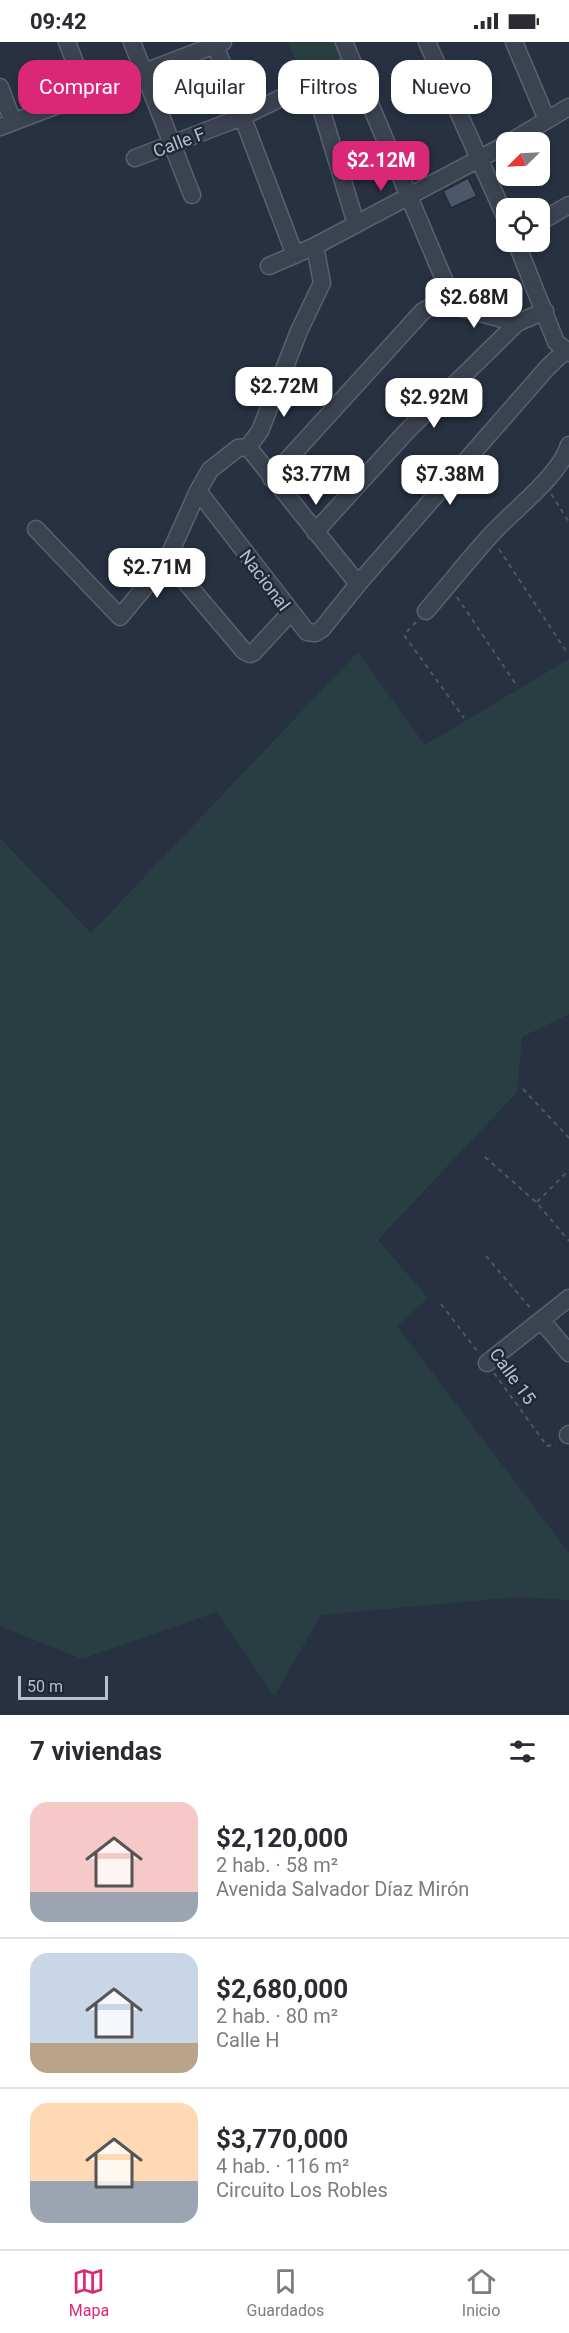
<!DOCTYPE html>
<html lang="es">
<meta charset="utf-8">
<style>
body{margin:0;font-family:Roboto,sans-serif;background:#f2f2f3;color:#2b2b33;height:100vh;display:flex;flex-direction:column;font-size:22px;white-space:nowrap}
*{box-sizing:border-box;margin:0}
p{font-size:20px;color:#7c7c81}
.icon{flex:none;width:33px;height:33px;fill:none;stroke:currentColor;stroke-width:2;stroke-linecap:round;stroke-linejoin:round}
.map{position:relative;height:1673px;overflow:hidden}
.drawer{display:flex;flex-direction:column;background:#fff;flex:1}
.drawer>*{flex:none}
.hud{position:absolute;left:18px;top:18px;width:534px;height:54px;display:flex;gap:12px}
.needle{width:39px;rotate:246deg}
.buttons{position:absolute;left:496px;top:90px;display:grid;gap:12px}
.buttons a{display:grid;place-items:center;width:54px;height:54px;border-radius:12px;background:#fff;box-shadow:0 3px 9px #0003;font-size:30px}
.scale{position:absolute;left:18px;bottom:15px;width:90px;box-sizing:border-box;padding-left:6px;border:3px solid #b8becb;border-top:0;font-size:16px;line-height:21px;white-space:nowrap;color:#b8becb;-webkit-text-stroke:4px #202837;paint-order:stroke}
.price{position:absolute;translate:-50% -51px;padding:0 14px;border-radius:12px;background:#fff;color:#222;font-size:20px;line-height:39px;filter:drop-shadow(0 2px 3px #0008)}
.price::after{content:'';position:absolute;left:50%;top:36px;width:18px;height:14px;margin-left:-9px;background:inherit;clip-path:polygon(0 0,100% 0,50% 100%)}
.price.selected{background:#db2777;color:#fff}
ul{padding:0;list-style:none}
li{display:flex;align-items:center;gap:18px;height:150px;padding:0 30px}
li+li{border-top:2px solid #e1e1e2}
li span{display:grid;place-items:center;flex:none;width:168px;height:120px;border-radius:18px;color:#555}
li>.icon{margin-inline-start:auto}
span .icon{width:72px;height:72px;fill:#fffc;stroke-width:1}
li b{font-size:26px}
h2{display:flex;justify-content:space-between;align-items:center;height:72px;padding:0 30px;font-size:26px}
.chip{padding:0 21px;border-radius:18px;background:#fff;box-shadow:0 3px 9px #0003;font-size:21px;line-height:54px}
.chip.selected{background:#db2777;color:#fff}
.status{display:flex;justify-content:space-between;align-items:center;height:42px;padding:0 30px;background:#fff;direction:ltr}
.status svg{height:16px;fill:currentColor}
.tabs{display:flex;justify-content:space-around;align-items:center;height:84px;border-top:2px solid #e1e1e2;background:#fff;font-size:16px;color:#7c7c81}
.tabs a{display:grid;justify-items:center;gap:3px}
.tabs .selected{color:#db2777}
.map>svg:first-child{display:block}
</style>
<div class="status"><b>09:42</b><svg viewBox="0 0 49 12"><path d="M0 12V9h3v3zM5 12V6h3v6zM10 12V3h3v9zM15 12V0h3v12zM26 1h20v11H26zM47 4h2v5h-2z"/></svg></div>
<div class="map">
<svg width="569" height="1673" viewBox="0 0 569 1673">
<rect width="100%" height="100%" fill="#273141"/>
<path fill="#293e42" d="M288,0H342L350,19L304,39Z
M352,25L365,54L332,68L322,39Z
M358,610L425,703L569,617V972L522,995L517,1050L378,1198L428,1256L397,1284L569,1511V1558L517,1555L321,1573L274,1654L217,1570L82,1617L0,1584V796L91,891Z"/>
<path fill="#4d576a" stroke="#222a39" stroke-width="1.5" d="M468,136L477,154L451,166L443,149Z"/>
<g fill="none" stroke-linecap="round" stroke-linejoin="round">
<defs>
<path id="minor" d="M67,0L87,51
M132,0L192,153
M214,0L295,213
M427,0L507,179
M514,0L547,78
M313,40L356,182
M0,45L13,80
M0,85L223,0
M510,100L569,65
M135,116L242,75L353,21
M540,180L569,163
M516,200L556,300L569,311
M269,224L315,204L507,102
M440,260L517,281
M248,405L358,542
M271,436L423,269L440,260L448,247L344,0
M198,449L307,590L315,591L322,587L358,542L548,325L565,309
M36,487L120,575L167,518L198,449L210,428L238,406L248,405L260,389L299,289L322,241L315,204
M315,490L407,389L517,281L545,269
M167,518L244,609L250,612L253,611L290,571
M426,569C448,544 468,518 490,494C512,469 560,434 569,403
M542,1279L569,1311
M487,1321L569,1256
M568,1393L569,1392"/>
</defs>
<use href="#minor" stroke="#59616e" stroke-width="19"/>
<path stroke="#475b5f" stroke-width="2" stroke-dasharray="4.5 4.5" stroke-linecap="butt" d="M551,452L569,480
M499,507L568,612
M457,555L517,644
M416,580L404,593L464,676
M523,1047L569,1096
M485,1115L537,1161L569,1199
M537,1160L569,1128
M486,1214L532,1268
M441,1262L478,1310
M494,1331L547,1404L556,1402"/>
<use href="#minor" stroke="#3b4351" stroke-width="16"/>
</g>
<g text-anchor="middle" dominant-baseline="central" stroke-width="5" stroke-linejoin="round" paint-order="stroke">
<g font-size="18" fill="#b8becb" stroke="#202837">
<text transform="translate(179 100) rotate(-21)">Calle F</text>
<text transform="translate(265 538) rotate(53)">Nacional</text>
<text transform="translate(513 1334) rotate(54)">Calle 15</text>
</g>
</g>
</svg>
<div class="buttons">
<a><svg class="needle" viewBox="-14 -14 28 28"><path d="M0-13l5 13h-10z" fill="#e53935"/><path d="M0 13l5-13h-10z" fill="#7c7c81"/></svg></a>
<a><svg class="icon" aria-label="locate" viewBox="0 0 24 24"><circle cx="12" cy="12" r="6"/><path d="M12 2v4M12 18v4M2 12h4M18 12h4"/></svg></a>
</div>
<div class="scale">50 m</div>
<b class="price selected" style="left:381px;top:150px">$2.12M</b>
<b class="price" style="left:474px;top:287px">$2.68M</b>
<b class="price" style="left:284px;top:376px">$2.72M</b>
<b class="price" style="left:434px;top:387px">$2.92M</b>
<b class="price" style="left:316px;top:464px">$3.77M</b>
<b class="price" style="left:450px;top:464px">$7.38M</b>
<b class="price" style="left:157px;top:557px">$2.71M</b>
<div class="hud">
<a class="chip selected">Comprar</a>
<a class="chip">Alquilar</a>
<a class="chip">Filtros</a>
<a class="chip">Nuevo</a>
</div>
</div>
<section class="drawer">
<h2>7 viviendas<svg class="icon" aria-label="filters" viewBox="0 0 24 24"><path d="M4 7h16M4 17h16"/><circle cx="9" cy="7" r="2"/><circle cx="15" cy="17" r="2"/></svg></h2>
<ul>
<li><span style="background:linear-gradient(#f6c9c9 75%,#9aa5b1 0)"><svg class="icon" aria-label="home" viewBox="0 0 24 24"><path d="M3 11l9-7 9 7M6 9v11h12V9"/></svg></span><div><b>$2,120,000</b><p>2 hab. · 58 m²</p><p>Avenida Salvador Díaz Mirón</p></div></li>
<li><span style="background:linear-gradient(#c9d6e8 75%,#b9a48a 0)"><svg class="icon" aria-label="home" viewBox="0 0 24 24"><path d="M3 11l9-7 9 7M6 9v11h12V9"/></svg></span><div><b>$2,680,000</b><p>2 hab. · 80 m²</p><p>Calle H</p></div></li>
<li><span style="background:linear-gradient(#ffd9b3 65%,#9aa5b1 0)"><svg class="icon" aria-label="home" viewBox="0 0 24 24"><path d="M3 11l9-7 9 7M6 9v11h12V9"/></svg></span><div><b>$3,770,000</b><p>4 hab. · 116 m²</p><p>Circuito Los Robles</p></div></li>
</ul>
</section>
<nav class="tabs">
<a class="selected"><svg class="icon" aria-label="map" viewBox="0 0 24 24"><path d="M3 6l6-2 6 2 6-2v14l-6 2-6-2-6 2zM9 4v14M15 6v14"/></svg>Mapa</a>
<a><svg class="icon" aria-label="saved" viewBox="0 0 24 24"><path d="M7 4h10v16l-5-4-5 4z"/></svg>Guardados</a>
<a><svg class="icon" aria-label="home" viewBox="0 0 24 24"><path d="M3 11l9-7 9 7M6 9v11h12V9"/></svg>Inicio</a>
</nav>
